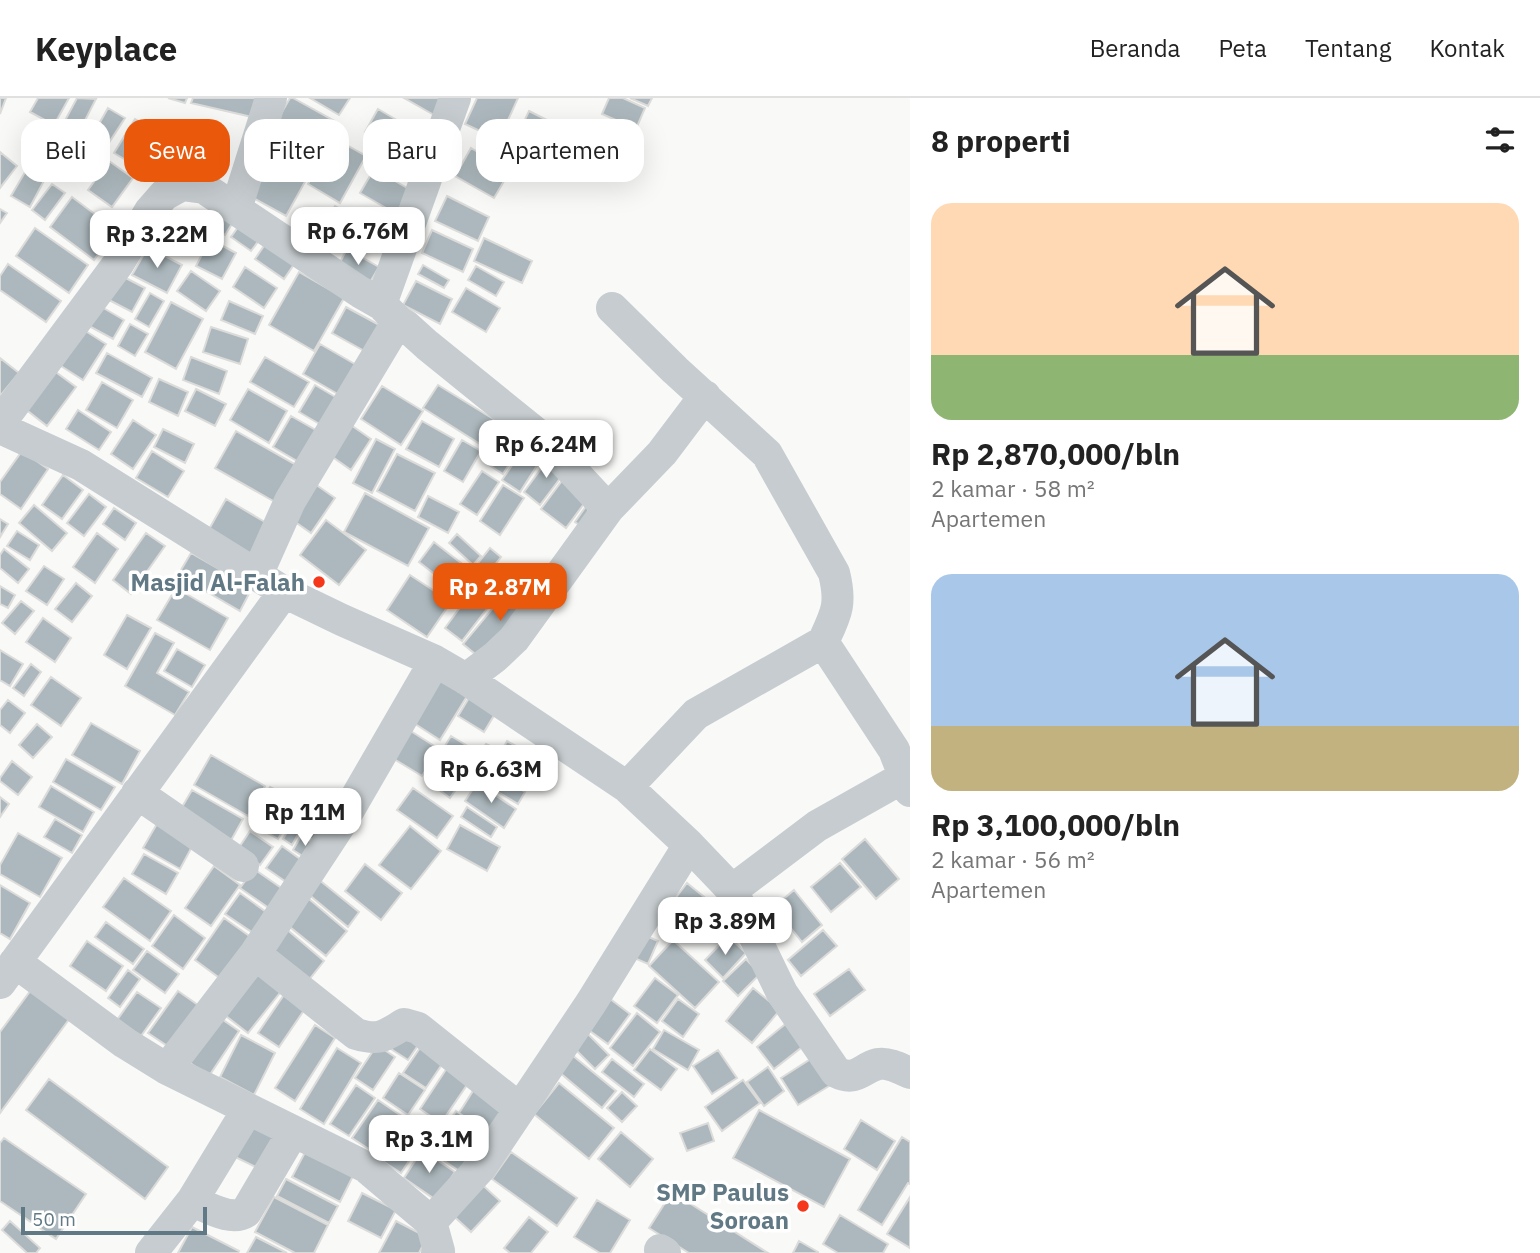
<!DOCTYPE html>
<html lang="id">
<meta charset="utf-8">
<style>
body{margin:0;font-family:"IBM Plex Sans",sans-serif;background:#f6f6f6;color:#222;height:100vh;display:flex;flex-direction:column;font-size:26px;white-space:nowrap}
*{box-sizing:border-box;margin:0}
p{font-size:23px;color:#767676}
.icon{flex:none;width:38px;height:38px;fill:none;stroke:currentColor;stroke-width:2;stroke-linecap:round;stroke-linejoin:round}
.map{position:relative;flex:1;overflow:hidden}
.sheet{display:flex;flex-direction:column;background:#fff;width:630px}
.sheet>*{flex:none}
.hud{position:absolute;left:21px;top:21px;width:665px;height:63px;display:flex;gap:14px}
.scale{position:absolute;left:21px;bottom:18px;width:186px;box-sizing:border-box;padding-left:7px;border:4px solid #617985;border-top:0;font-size:19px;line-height:24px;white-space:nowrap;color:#617985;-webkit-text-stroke:5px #fff;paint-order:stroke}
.price{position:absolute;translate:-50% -60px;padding:0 16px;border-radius:14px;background:#fff;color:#222;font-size:23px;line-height:46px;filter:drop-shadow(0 2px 4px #0008)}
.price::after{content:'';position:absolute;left:50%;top:42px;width:21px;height:16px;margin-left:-10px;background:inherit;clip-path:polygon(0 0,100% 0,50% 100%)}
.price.on{background:#ea580c;color:#fff}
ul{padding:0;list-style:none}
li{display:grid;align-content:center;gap:14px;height:371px;padding:0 21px}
li span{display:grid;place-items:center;height:217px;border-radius:21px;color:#555}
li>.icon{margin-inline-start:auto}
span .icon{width:126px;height:126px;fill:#fffc;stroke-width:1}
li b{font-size:30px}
h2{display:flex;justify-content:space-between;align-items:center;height:84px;padding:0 21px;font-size:30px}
.pill{padding:0 24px;border-radius:21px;background:#fff;box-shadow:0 7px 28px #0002;font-size:24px;line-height:63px}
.pill.on{background:#ea580c;color:#fff}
header{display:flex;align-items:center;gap:42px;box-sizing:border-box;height:98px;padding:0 35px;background:#fff;border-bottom:2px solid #e0e0e0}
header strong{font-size:33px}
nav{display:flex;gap:38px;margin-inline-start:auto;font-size:24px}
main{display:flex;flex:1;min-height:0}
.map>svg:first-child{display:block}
</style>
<header>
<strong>Keyplace</strong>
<nav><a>Beranda</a><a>Peta</a><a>Tentang</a><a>Kontak</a></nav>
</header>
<main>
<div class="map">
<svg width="910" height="1155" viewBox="0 0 910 1155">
<rect width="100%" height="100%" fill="#f9f9f7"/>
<path fill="#acb8bd" stroke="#dbdbd9" stroke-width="2" d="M0,0H6L0,16Z
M38,0H69L54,27L30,14Z
M77,0L96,1L76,40L60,32Z
M168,0H187L185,5Z
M193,0H256L252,19L191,5Z
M290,0H293L338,25L326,47L278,21Z
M310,0H350L339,17Z
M404,0H444L434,17Z
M477,0H518L499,42L465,26Z
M609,0H623L645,10L636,31L602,16Z
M630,0H652L648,8Z
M108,10L125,20L110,43L95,33Z
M378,11L431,42L418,64L365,34Z
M529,13L551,24L540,46L518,36Z
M135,21L172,42L151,77L114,55Z
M85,40L98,50L74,81L61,70Z
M334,40L366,58L340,105L308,86Z
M471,50L510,73L494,100L455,78Z
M0,54L17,68L0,90Z
M264,59L306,82L286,118L244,95Z
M109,63L133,80L112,109L88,92Z
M28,69L46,79L30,109L11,98Z
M374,71L416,95L402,119L360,95Z
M52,86L65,95L45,122L32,112Z
M447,98L489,119L478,143L435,123Z
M72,99L116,132L94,162L50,129Z
M335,108L358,121L346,142L323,129Z
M218,110L235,121L225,137L207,126Z
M0,111L7,115L0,125Z
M165,119L195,139L185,155L155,135Z
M243,122L263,137L251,153L231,139Z
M35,130L88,167L69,195L16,158Z
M432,132L473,151L463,174L422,155Z
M484,140L532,163L522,185L474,163Z
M210,141L236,155L222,181L196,168Z
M268,142L297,162L284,181L255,161Z
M148,149L182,167L167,195L132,177Z
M347,151L379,169L369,186L338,168Z
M8,166L61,203L46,224L0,192V178Z
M423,167L449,182L444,190L418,176Z
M476,168L504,184L496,198L468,182Z
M245,169L277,190L264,210L233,189Z
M191,173L220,193L206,213L177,193Z
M299,174L344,200L314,253L269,227Z
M120,177L145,190L132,214L107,201Z
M416,183L452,201L440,226L403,207Z
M466,190L500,210L486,234L452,214Z
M150,195L164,203L149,229L135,221Z
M229,203L263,218L255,236L221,222Z
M171,204L203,221L176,271L145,254Z
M100,208L124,222L113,241L89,228Z
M346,209L383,229L368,255L332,235Z
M130,226L148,236L135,258L118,248Z
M211,229L248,241L240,266L203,254Z
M84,232L106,246L83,282L61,268Z
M320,246L360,269L343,299L303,276Z
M107,255L152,280L142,299L96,275Z
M191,259L227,273L219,296L183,282Z
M265,259L309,284L294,309L250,284Z
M0,260L19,275L0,298Z
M53,272L76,289L47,328L24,310Z
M159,281L188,294L178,318L149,304Z
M102,284L133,302L117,330L86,312Z
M315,287L344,304L328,331L299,314Z
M438,287L495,322L480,346L423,310Z
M382,288L423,313L401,347L361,321Z
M196,291L226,306L215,328L185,313Z
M248,291L287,313L269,345L230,322Z
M78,312L111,334L99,352L66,331Z
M291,318L321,335L304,367L273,349Z
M133,322L156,337L133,371L111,356Z
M513,322L530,333L503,376L486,365Z
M422,323L454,341L439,369L406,351Z
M348,325L371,341L351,372L327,355Z
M163,331L194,346L185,365L154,349Z
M236,333L296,367L275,404L215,370Z
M532,338L549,349L520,394L502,382Z
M376,341L395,351L372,395L353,385Z
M462,342L481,353L463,384L444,373Z
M22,353L48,371L21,411L0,396V384Z
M152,353L184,373L168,399L136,380Z
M397,356L435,375L415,413L377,393Z
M551,357L568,370L540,407L524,394Z
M482,373L499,384L477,417L460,406Z
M63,377L83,392L62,421L42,407Z
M564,380L589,399L566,430L541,411Z
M315,386L335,400L311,435L291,421Z
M503,387L524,400L500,437L480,423Z
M365,395L429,430L408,468L344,434Z
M89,396L106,409L84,438L67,425Z
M428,398L459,414L448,435L418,419Z
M226,401L275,430L257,461L208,433Z
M589,404L586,432L575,424Z
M34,407L67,435L52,453L19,425Z
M114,410L136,425L125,442L103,426Z
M0,421L8,426L0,439Z
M326,422L366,452L339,487L300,457Z
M17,433L39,447L30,462L7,448Z
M97,435L118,451L95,485L73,469Z
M146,435L165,448L131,496L113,482Z
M457,436L481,458L473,467L449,445Z
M434,444L479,479L464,499L419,464Z
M490,450L501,459L486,478L475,469Z
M4,451L29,471L18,485L0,470V457Z
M191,455L252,490L240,513L178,477Z
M44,468L64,481L47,507L26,493Z
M499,468L514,480L497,502L481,489Z
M527,469L551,487L541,500L517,481Z
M410,477L451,504L427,539L387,512Z
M76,485L92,498L72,524L55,511Z
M514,485L537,504L486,565L463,546Z
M0,488L15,497L8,510L0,506Z
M475,489L493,503L462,543L445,530Z
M176,490L228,520L210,552L157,522Z
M21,503L34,513L15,536L2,525Z
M127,517L151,530L127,571L104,557Z
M43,520L71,540L55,564L26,544Z
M155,535L174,545L157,575L189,594L175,617L125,588Z
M177,551L205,567L192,589L164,573Z
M0,552L23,566L10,588L0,582Z
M31,566L41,574L24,598L13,590Z
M438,575L469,595L440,642L409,622Z
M51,579L81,600L61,628L31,607Z
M475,590L501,606L484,634L458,618Z
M8,602L25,615L10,635L0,627V612Z
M91,625L140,653L122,686L72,657Z
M37,626L52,639L33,660L19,647Z
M406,630L439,651L422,678L389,658Z
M451,638L476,653L463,676L437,661Z
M507,643L542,662L528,689L492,670Z
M486,646L496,651L485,672L475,666Z
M211,657L265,688L248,718L194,687Z
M66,661L115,689L101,712L53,684Z
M12,663L32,679L18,697L0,683V680Z
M445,673L461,684L450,700L434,688Z
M490,673L525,694L518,706L483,685Z
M477,685L516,711L504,730L465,703Z
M51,688L94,714L83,734L39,709Z
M270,689L299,705L278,741L250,725Z
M413,690L453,718L437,740L397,712Z
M192,692L243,721L229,746L178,716Z
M0,699L9,706L0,719Z
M303,707L312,712L292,747L283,741Z
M467,709L497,729L491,739L461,719Z
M314,716L333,727L322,747L303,736Z
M55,721L82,737L72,755L44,739Z
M158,724L194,745L180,771L143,750Z
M460,727L500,749L487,773L447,751Z
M410,728L441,753L411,791L379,767Z
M250,733L273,749L260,767L238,751Z
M18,735L62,760L40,799L0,776V767Z
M301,738L318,747L309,762L293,752Z
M865,741L899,781L876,801L842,761Z
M282,748L307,766L292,788L266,770Z
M144,756L178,775L166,796L132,776Z
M840,765L861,789L831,814L811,789Z
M365,766L402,795L381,822L345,793Z
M214,768L240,787L211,828L185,810Z
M254,771L290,796L276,815L240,790Z
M124,780L171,813L150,843L103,809Z
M318,781L359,814L348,829L307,795Z
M687,785L714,807L698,826L671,806Z
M0,787L30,805L10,841L0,835Z
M794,792L822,827L802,844L774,809Z
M240,795L273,819L259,839L225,816Z
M302,795L347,833L326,858L280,821Z
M721,807L737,824L719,840L703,823Z
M174,817L205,840L183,871L152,848Z
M224,820L255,842L225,884L195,862Z
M106,824L144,851L133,866L95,839Z
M284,829L324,863L308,883L267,849Z
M823,832L837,848L801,878L788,862Z
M642,836L658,843L648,866L632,859Z
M728,838L746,855L723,880L705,862Z
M673,842L719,884L695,910L649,868Z
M87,843L123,868L106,893L70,868Z
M147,853L179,876L165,895L133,872Z
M746,861L760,876L738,898L723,883Z
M260,866L287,886L248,935L222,915Z
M849,871L865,892L830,918L814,896Z
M128,872L140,881L120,909L108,900Z
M655,880L678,897L657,925L634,908Z
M34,888L73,916L0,1015V934Z
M290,888L311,902L279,949L258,935Z
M753,890L780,912L752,945L726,923Z
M178,893L198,907L169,949L148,935Z
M137,894L161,910L141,938L117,922Z
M605,897L630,916L608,946L583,928Z
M678,901L699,916L683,939L662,923Z
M213,915L239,933L209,978L183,960Z
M637,915L660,934L633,968L610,950Z
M794,919L811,942L774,971L757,949Z
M315,927L335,940L295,1003L275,990Z
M664,932L699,952L688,972L653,951Z
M402,934L419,946L408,962L391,951Z
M588,936L609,957L595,971L574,950Z
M241,937L275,955L254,997L220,979Z
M426,941L449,956L426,990L403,975Z
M377,947L395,959L373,992L355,980Z
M337,950L361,965L324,1026L300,1011Z
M650,951L677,971L661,992L634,972Z
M718,952L737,980L712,996L693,968Z
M572,957L616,993L602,1010L559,974Z
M817,957L834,985L798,1007L781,980Z
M612,961L644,986L634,999L602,974Z
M768,969L784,993L764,1008L747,984Z
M447,970L469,984L441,1025L420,1011Z
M399,975L425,992L408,1017L383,1000Z
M49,981L168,1069L145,1101L26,1012Z
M743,982L760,1005L722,1033L705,1009Z
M478,985L511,1007L491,1036L459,1015Z
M559,985L614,1030L589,1061L534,1016Z
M356,987L375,1000L349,1038L330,1026Z
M622,994L637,1008L622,1024L607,1010Z
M378,1002L403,1019L378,1057L352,1040Z
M759,1012L850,1061L824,1109L733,1060Z
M456,1013L485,1033L459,1073L430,1053Z
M411,1018L430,1031L401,1075L381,1062Z
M861,1022L895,1043L877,1072L844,1051Z
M246,1024L278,1039L262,1072L229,1056Z
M708,1025L714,1043L687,1053L680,1035Z
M621,1034L653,1061L630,1089L598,1061Z
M902,1039L910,1044V1086L908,1085L882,1127L858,1112Z
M4,1040L86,1096L56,1141L0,1103V1045Z
M311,1043L358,1068L340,1104L292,1079Z
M422,1052L455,1074L436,1102L404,1080Z
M511,1054L577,1100L557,1128L492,1081Z
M286,1081L338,1108L329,1125L277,1098Z
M476,1081L500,1103L471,1134L447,1112Z
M672,1094L768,1155H689L649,1130Z
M362,1095L396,1112L381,1140L348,1123Z
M274,1099L328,1127L314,1155H295L255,1134Z
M910,1099V1150L887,1136Z
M597,1102L630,1122L610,1155H600L574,1139Z
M840,1117L888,1146L883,1155H838L823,1146Z
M529,1119L548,1134L531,1155H510L504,1150Z
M10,1123L40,1150L36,1155H27L2,1132Z
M396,1123L427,1139L419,1155H379Z
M192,1129L239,1153L238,1155H178Z
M256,1139L287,1155H247Z
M799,1143L818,1154V1155H793Z"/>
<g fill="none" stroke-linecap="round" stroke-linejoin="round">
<path stroke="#c6cccf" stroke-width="32" d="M236,111L271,0
M612,210L675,272L767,356L834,475C842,507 836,516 823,544L894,652L910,693
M398,223L406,228L427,247L542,340L608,411
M0,325L118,166L150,113L164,97L182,87L204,90L360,194L381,206
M0,330L81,367L284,494L342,522L435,563L466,581L627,689L689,747L732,792L782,895L836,974C856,984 860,971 878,966C888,964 901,971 910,975
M257,477L290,403L398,223L381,206L455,0
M466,581L495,559L514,541L608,411L662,355L705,298
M627,689L696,616L823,544
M137,695L243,768
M732,792L817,728L904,679
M255,856L356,936C380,943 384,938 404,926L418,930L520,1011
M15,864L125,945L167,971L255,856L343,722L435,563
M0,885L284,494
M167,971L366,1069L431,1124L439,1153L437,1155
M192,1103C208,1109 231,1124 246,1114L293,1034
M431,1124L481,1069L591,905L689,747
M660,1152L665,1155
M151,1155L192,1103L248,1011"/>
</g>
<g fill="#f5381b" stroke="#fff" stroke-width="2.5">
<circle cx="319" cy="484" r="7"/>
<circle cx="803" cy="1108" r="7"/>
</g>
<g text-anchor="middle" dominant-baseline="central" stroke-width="7" stroke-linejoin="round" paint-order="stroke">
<g font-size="24" font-weight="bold" fill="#617985" stroke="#fff" text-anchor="end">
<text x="305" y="484">Masjid Al-Falah</text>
<text x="789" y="1094">SMP Paulus<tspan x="789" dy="28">Soroan</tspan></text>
</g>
</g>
</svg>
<div class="scale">50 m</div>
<b class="price" style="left:358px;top:169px">Rp 6.76M</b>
<b class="price" style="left:157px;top:172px">Rp 3.22M</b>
<b class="price" style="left:546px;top:382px">Rp 6.24M</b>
<b class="price on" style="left:500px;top:525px">Rp 2.87M</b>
<b class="price" style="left:491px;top:707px">Rp 6.63M</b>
<b class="price" style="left:305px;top:750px">Rp 11M</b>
<b class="price" style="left:725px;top:859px">Rp 3.89M</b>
<b class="price" style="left:429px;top:1077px">Rp 3.1M</b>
<div class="hud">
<a class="pill">Beli</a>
<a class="pill on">Sewa</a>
<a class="pill">Filter</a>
<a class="pill">Baru</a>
<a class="pill">Apartemen</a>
</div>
</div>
<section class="sheet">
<h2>8 properti<svg class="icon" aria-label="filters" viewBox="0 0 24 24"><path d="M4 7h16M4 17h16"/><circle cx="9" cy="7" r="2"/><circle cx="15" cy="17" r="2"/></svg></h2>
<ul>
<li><span style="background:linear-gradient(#ffd9b3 70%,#8fb573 0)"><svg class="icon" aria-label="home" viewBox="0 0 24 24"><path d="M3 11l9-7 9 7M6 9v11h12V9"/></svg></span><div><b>Rp 2,870,000/bln</b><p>2 kamar · 58 m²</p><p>Apartemen</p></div></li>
<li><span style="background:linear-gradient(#a9c7e8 70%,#c2b280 0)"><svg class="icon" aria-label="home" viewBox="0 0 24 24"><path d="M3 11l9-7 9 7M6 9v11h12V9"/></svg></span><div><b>Rp 3,100,000/bln</b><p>2 kamar · 56 m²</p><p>Apartemen</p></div></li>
</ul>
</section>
</main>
